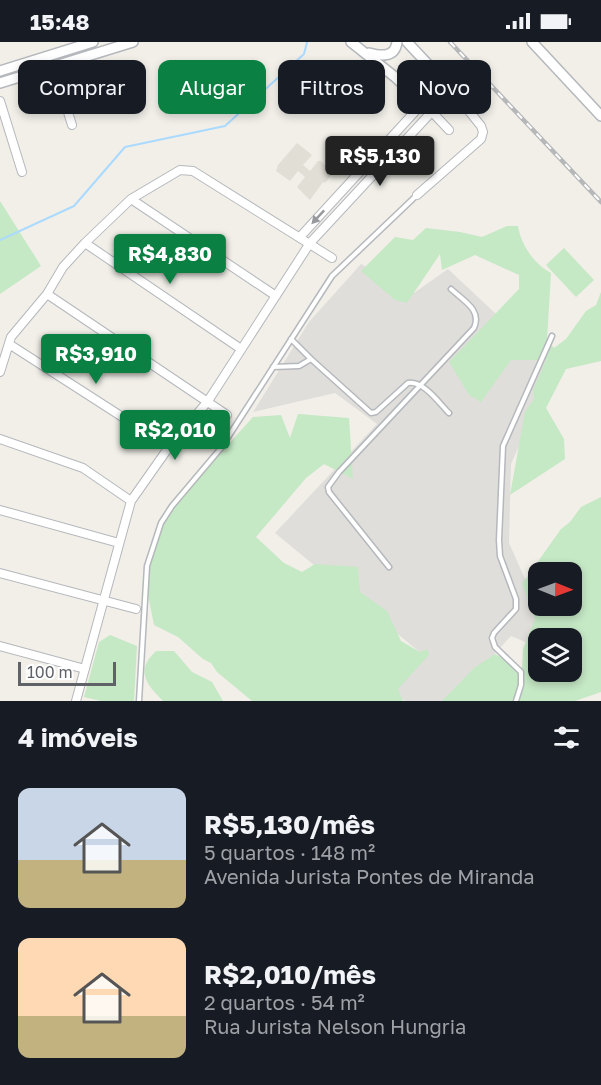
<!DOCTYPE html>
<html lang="pt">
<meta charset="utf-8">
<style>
body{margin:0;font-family:"Golos Text",sans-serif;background:#242831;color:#f1f3f6;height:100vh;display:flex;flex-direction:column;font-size:22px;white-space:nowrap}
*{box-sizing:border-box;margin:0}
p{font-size:20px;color:#9ea1a6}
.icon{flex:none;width:33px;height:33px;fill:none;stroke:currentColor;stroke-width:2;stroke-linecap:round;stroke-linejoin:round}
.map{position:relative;height:659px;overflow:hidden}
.sheet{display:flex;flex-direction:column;background:#171b24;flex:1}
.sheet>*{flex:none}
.hud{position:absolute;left:18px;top:18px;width:566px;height:54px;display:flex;gap:12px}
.needle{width:39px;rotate:91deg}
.controls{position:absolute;left:528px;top:520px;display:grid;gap:12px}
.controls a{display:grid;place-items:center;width:54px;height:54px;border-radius:12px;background:#171b24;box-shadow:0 3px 9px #0003;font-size:30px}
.scale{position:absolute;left:18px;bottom:15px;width:98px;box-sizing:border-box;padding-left:6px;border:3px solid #5f6368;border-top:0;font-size:16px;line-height:21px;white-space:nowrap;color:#5f6368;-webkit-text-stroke:4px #fff;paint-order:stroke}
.price{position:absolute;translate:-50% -51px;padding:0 14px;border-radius:6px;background:#0b8043;color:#fff;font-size:20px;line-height:39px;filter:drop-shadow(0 2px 3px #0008)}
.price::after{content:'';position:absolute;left:50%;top:36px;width:18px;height:14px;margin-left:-9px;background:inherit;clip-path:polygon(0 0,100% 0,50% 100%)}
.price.on{background:#222;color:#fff}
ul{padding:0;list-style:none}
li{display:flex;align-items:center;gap:18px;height:150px;padding:0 18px}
li span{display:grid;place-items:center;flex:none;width:168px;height:120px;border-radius:12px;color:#555}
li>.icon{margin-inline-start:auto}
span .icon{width:72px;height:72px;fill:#fffc;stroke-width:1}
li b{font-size:26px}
h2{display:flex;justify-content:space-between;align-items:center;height:72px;padding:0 18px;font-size:26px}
.chip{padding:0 21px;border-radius:12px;background:#171b24;box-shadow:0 3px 9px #0003;font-size:21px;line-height:54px}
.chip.on{background:#0b8043;color:#fff}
.status{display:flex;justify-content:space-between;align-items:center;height:42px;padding:0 30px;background:#171b24;direction:ltr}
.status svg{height:16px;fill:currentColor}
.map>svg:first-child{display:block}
</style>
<div class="status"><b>15:48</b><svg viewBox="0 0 49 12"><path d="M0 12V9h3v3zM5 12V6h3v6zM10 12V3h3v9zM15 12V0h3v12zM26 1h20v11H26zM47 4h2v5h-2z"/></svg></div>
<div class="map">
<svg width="601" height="659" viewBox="0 0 601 659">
<defs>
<filter id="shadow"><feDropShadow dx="3" dy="2" stdDeviation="0" flood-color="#0004"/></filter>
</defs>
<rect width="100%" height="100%" fill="#f1efe8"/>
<path fill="#e0deda" d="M361,222L414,251L448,227L554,326L511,422L509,501L542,575L530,602L511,594L452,659H405L389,648L422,612L275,491L377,382L335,351L253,370L309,280Z"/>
<path fill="#e1ded6" d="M297,101L312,113L303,123L310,129L318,119H321L333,131L325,141L323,140L310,158L297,145L305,135L298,129L290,139L276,129L278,123Z"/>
<path fill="#c5e8c5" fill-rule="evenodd" d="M0,159L41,224L0,252Z
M507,184H518C521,203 534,222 551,231L547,298L554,306L566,297L586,269L596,263L601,250V319L566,327L546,366L564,397L565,417L510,453L525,370L534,357L533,348L546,318H511L481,360L469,353L449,320L519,247V233L475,213L442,228L440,212L407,261L395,258L361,229L395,195L413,198L426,186L460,190L482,195Z
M564,206L594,238L576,255L546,223Z
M298,372L349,376L353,437L324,422L306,436L256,495L284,521L302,530L315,522L358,525L360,550L387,569L401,599L420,610L427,607L429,613L398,647L403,659H252L217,630L211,621L203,617L178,595L154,583L147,548L153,501L164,474L253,375L281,373L290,396Z
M601,455V650L575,659H442L474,626L495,612L522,627L523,607L535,577L522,542L561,487L570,480L581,465ZM538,531H572V564H538ZM538,597H572V630H538Z
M110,593L137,604L134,659H101L84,655L99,600Z
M156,609H174L192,630L212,640L223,659H163C146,642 135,629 156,609Z"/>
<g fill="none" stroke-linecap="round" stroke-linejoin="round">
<path stroke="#aadaff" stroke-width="2" d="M0,198L74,164L125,105L225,84L304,12L307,0"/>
</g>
<path fill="#cccac5" stroke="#d6d1c6" stroke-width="1.5" filter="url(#shadow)" d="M75,30L80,46L77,47L78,49L70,52L65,34L66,32Z
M38,38L44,57L34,60L28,42Z"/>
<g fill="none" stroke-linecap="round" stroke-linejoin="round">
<defs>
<path id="service" d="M291,297L311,317L371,371L376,370L408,341C423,338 439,361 449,371
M273,325L299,324L311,317
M389,525L329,450L328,445L339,430L474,286C482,268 464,259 451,247
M139,659L147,524L161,481L172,464L221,406L332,234L417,153
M516,659L521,643V630L495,605L492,596L494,591L516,567V557L500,514L499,498L503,404L552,294"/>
<path id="minor" d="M54,25L72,83
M0,59L22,130
M432,70L449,88
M131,157L276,254
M300,195L443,39
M85,201L241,307
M47,252L227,373
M9,302L169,405
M0,330L11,295L47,252L63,225L85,201L131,157L180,128L193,129L332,216
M0,397L83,426L131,459
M0,468L119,501
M0,531L136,567
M0,604L85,627
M76,659L131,459L169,405L208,359L310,201L452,48L481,84L483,90L481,97L417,153"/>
<path id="tertiary" d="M351,0L395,35L432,70
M407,0L452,48
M532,0L601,74
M369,11C381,14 395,16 397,0
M0,29L93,0
M0,41L133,0"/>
</defs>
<use href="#service" stroke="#b5b8bc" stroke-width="7"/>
<use href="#minor" stroke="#b5b8bc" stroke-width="10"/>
<use href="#tertiary" stroke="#b5b8bc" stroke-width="12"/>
<use href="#service" stroke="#fff" stroke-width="4"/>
<use href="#minor" stroke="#fff" stroke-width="8"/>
<use href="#tertiary" stroke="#fff" stroke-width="9"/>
<defs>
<path id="rail" d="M450,0L601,160"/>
</defs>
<use href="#rail" stroke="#b6b7b8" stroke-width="4.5"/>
<use href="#rail" stroke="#fff" stroke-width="2" stroke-dasharray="7" stroke-linecap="butt"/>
</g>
<defs><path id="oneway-solid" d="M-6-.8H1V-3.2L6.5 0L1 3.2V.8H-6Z" transform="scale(1.5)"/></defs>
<use fill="#979a9d" href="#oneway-solid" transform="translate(318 175) rotate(133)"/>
</svg>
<div class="controls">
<a><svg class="needle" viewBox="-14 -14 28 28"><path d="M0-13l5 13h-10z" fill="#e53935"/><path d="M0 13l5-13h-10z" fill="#9ea1a6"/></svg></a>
<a><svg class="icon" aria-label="layers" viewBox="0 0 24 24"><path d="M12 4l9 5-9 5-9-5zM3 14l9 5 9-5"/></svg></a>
</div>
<div class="scale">100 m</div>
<b class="price on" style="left:380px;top:145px">R$5,130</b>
<b class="price" style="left:170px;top:243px">R$4,830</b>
<b class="price" style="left:96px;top:343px">R$3,910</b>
<b class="price" style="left:175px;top:419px">R$2,010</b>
<div class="hud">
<a class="chip">Comprar</a>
<a class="chip on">Alugar</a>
<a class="chip">Filtros</a>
<a class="chip">Novo</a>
</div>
</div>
<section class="sheet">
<h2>4 imóveis<svg class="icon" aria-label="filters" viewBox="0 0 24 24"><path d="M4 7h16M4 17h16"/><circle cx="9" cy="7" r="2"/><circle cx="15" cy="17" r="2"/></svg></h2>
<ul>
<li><span style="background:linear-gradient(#c9d6e8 60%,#c2b280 0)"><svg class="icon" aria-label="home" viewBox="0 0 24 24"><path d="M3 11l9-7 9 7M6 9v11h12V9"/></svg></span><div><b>R$5,130/mês</b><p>5 quartos · 148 m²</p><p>Avenida Jurista Pontes de Miranda</p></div></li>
<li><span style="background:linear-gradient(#ffd9b3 65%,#c2b280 0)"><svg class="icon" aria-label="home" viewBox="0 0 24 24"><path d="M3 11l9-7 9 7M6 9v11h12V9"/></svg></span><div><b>R$2,010/mês</b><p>2 quartos · 54 m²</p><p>Rua Jurista Nelson Hungria</p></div></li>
</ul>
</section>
